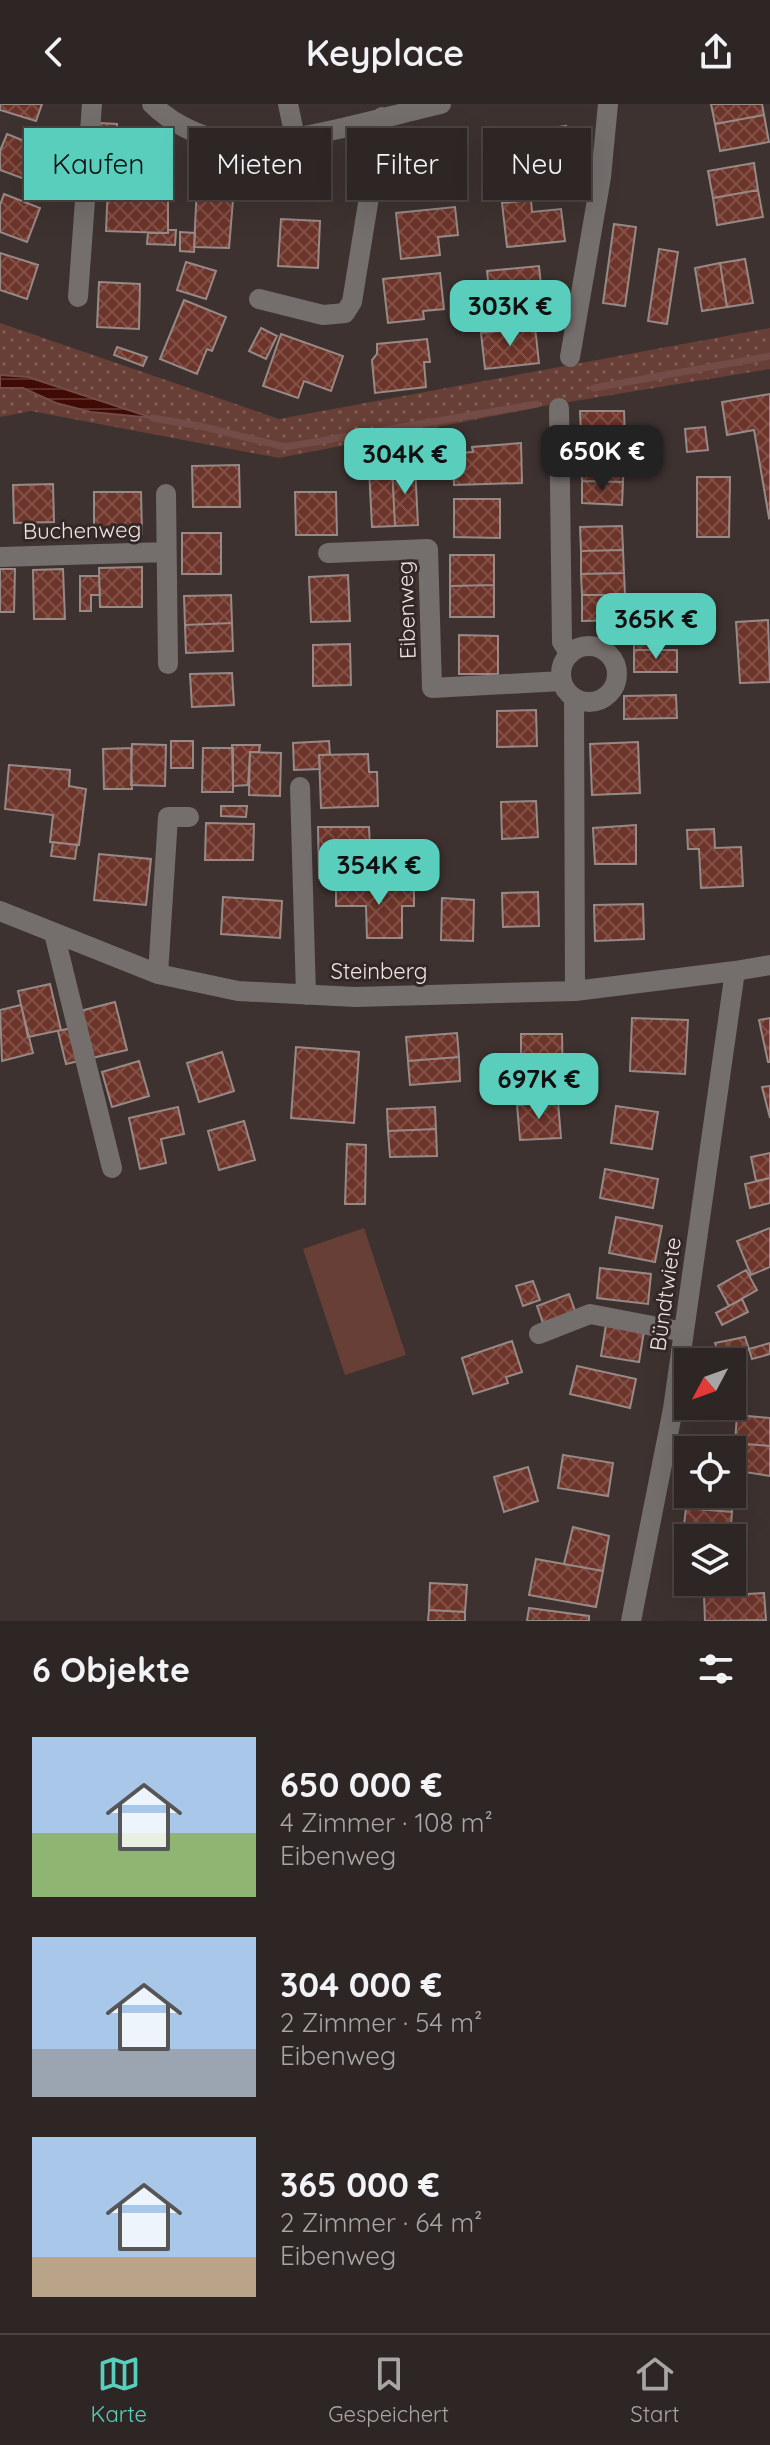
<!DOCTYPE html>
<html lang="de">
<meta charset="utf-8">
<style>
body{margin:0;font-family:Quicksand,sans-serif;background:#3a3231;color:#f1f3f6;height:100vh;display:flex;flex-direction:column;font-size:30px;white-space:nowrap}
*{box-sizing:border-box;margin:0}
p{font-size:26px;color:#a7a5a6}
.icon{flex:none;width:44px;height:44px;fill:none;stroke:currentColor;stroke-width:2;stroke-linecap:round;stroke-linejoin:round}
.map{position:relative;height:1517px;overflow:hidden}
.panel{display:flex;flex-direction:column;background:#2e2624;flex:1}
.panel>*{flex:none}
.guide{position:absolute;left:24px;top:24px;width:722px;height:72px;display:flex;gap:16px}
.needle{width:52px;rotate:229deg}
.fabs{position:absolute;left:674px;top:1244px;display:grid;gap:16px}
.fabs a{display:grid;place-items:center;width:72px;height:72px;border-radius:0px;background:#2e2624;box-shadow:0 8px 32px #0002,0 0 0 2px #494341;font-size:40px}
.price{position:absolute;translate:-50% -68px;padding:0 18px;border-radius:16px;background:#5acebd;color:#111;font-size:26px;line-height:52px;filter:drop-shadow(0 2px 4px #0008)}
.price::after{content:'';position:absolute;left:50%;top:48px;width:24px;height:18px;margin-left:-12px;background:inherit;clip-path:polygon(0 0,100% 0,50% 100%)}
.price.on{background:#222;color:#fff}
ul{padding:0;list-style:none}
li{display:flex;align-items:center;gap:24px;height:200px;padding:0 32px}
li span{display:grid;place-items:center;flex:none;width:224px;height:160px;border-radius:0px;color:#555}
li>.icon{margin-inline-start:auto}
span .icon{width:96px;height:96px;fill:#fffc;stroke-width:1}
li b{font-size:34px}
h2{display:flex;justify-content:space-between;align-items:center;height:96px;padding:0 32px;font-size:34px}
.chip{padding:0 28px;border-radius:0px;background:#2e2624;box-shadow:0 8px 32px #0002,0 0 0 2px #494341;font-size:28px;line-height:72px}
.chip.on{background:#5acebd;color:#111}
header{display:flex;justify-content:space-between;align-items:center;height:104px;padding:0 32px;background:#2e2624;font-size:36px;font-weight:600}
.menu{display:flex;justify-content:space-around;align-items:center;height:112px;border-top:2px solid #494341;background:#2e2624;font-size:22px;color:#a7a5a6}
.menu a{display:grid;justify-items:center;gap:4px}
.menu .on{color:#5acebd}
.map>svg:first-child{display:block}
</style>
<header><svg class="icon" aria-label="back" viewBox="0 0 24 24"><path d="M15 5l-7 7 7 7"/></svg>Keyplace<svg class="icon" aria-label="share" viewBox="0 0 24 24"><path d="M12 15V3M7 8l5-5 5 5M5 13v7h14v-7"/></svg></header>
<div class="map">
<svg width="770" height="1517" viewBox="0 0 770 1517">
<defs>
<pattern id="grass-dots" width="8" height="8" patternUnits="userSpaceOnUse" patternTransform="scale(2)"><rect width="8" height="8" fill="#683f36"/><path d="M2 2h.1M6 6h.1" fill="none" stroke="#7e5b53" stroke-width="1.8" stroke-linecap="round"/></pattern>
<pattern id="water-rules" width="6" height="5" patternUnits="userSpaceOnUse" patternTransform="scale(2)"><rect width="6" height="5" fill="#400b04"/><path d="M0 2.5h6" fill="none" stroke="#5c2e28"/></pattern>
<pattern id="building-cross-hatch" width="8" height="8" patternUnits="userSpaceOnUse" patternTransform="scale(2)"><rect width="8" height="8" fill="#6d3429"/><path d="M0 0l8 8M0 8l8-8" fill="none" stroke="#825148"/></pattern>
</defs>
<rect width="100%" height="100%" fill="#3d3230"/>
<path fill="url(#grass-dots)" d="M0,219L279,315L770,224V265L550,301L279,354L31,307L0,313Z"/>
<path fill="#683f36" d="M364,1124L406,1251L345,1271L303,1145Z"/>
<path fill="url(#water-rules)" stroke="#744c47" stroke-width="2" d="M0,271L28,273L153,314L91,308L56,299L23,284H0Z"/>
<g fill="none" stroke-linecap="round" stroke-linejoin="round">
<path stroke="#744c47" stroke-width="7" d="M594,284L770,252
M153,314L200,322L285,343L537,300"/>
</g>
<path fill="url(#building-cross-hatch)" stroke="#978986" stroke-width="2" d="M0,0H42L36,17L0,6Z
M711,0H762L764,11L715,20Z
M764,11L769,38L720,47L715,20Z
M98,19L117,20V31L98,30Z
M566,22L573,71L512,80L505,31Z
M7,30L42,44L30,77L0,66V47Z
M104,32L138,34V41L151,42L149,82L102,81Z
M455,40L460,84L406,91L401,46Z
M754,59L758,86L713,94L708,67Z
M108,81L149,82L148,96L168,97V129L106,127Z
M197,81L234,84L229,144L194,143Z
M758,86L763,113L717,121L713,94Z
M4,90L40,104L27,138L0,128V101Z
M531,96L532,108L561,105L565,137L507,143L502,99Z
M455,103L458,131L438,133L440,151L401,155L396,109Z
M281,115L320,117L318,164L278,162Z
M614,120L636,123L625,202L603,199Z
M168,126H176L175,141L147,140L148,129H168Z
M180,128L195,129L194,148L180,147Z
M659,145L678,148L667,220L648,217Z
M0,149L38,161L27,195L0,186Z
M745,155L753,199L727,203L720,159Z
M186,158L216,167L206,195L177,186Z
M720,159L727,203L702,207L695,164Z
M539,162L543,201L491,206L487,167Z
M440,169L444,205L423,207L424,215L388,219L383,175Z
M99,178L140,180L139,225L97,223Z
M184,196L226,213L212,247L207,245L197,270L160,255Z
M535,223L539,259L485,265L481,229Z
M261,224L277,232L266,255L249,247Z
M281,230L343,252L331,287L304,277L298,294L263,282Z
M427,235L430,258H424L426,283L375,289L372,256L377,250V240Z
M117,243L147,253L143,262L114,251Z
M770,290V413L769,414L754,326L727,331L722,298Z
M580,307H624L625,331H581Z
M705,323L708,346L687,348L685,325Z
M581,331H625L624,353H581Z
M521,339L522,379L454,381L453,349L473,348L472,343Z
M581,353H624L623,378L582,377Z
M239,361L240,403H193L192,362Z
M415,362L418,421L395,422L392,363Z
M392,363L395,422L372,423L369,364Z
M697,373H730L729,433H697Z
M582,377L623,378L622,401L582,399Z
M53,380L54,418L14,419L13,381Z
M94,388H141L142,430L94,431Z
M295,388H336L337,431H296Z
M454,395H500V434L454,433Z
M622,422L623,446L581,447L580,423Z
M182,429H221V470H182Z
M623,446L624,469L581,470V447Z
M450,451H494V481L450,482Z
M142,463V503H100L99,464Z
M0,465H15L14,508H0Z
M63,465L65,515H34L33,466Z
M624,469L625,491H582L581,470Z
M348,471L350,517L311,518L309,473Z
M80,472H99L100,491H91V507H80Z
M494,481V513H450V482Z
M231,491L232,519L185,521L184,492Z
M582,491H625V516L582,517Z
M768,516L770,578L740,579L736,518Z
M232,519L233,547L186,549L185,521Z
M634,526H662V546H634Z
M459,531L498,532V570H459Z
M350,540L351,581L313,582V541Z
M634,546H677V568H634Z
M232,569L234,601L192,603L190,570Z
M676,591L677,614L624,615V592Z
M536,606L537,642L497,643V607Z
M171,637H193V664H171Z
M329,637L330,651H319L320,665L294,666L293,639Z
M638,638L640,689L592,691L590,640Z
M132,640L166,641L165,682L131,681Z
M232,641H260L259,648H250L248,681L233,682Z
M131,644L132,685H104L103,645Z
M203,644H233V688H202Z
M250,648L281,649L280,692L249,691Z
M368,650L369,668H377L378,702L321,704L319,651Z
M9,661L70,666L69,682L86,685L79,741L50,738L53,711L5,705Z
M536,697L538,733L502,735L501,698Z
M221,702H247L246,713L221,712Z
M206,719L254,720L253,756H205Z
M636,721V760H595L593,724Z
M318,723H369L370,743L356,744V768H342L343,774H319Z
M714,725L715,744L741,743L743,782L701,784L699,745H688L687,726Z
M53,738L77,741L75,755L51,752Z
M99,750L151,755L146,801L94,796Z
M414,782V802H402V834H367L366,802H336V783Z
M538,788L539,822L503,823L502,789Z
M223,793L282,797L280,834L221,830Z
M442,794L474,796L473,837L441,836Z
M643,800L644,835L595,837L594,801Z
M50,880L61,926L28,933L18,887Z
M115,898L127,946L92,954L80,907Z
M21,901L33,949L2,957L0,906Z
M632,914L688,916L685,970L630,967Z
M770,914V958H768L759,916Z
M71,924L79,957L66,960L58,927Z
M457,929L459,953L408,957L406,933Z
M521,930H562L563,976H521Z
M296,943L359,948L354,1019L291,1014Z
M222,948L234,987L199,998L187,959Z
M459,953L460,977L410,981L408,957Z
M139,957L149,992L112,1003L102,968Z
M770,982V1014L762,983Z
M558,998L561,1034L520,1036L517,1001Z
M616,1002L658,1008L652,1045L611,1039Z
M178,1003L184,1030L161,1035L166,1059L140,1065L129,1014Z
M435,1003L436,1025L388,1027L387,1005Z
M244,1017L255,1056L219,1066L208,1027Z
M436,1025L437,1052L390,1053L388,1027Z
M347,1040L366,1041L365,1100H345Z
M770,1049V1074L756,1077L751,1053Z
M605,1065L658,1075L653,1104L600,1094Z
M770,1074V1099L750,1104L745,1080Z
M616,1113L662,1122L655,1158L609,1149Z
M770,1124V1163L751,1171L737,1137Z
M600,1164L651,1170L648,1200L597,1194Z
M746,1166L757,1186L729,1202L718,1182Z
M533,1177L540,1196L523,1202L516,1182Z
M569,1190L575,1207L543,1219L537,1202Z
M742,1195L748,1208L722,1221L716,1209Z
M606,1221L644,1227L639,1258L601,1252Z
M745,1233L749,1245L720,1252L715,1239Z
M512,1237L522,1268L506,1273L508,1279L473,1290L462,1254Z
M770,1239V1250L752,1255L749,1245Z
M577,1262L636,1275L630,1304L570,1290Z
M737,1311L770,1314V1342L735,1339Z
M702,1337L722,1338V1346H701Z
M735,1339L770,1342V1372L732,1366Z
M563,1351L613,1359L608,1392L558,1384Z
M528,1363L538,1397L504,1408L494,1373Z
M732,1384H734L732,1408L686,1404L688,1390H732Z
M686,1404L732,1408L730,1434L683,1429Z
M573,1423L609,1432L603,1467L564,1460Z
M676,1428L706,1432L705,1434H688V1456L673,1455Z
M536,1455L603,1467L596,1503L529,1491Z
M732,1470H747V1490L764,1489L766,1516L705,1517L704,1491H721L720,1478H732Z
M430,1479L467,1481L465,1508L429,1506Z
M529,1504L589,1512V1517H527Z
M429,1506L465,1508V1517H428Z"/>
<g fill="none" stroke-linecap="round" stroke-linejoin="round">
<path stroke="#746e6d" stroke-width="20" d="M152,0C170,18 197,32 222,36C282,46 381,13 441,0
M288,0L295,33
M78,193L92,0
M259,195L323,211L345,209L352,198L382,13
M570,253L601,73L608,0
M559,304L562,538L570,550
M166,390L168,560
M328,449L428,445L432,584L562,577
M0,453L166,448
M561 570a28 28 0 1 1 56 0a28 28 0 1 1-56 0Z
M574,594L575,887
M300,683L306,891
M0,807L158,870L238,887L355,893L575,887L735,867L770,861
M54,829L112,1064
M158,870L168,713H189
M539,1230L590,1210L684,1228
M631,1517L673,1305L735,867"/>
</g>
<g text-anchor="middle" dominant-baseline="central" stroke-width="6" stroke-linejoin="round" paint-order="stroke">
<g font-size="22" fill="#ede5e4" stroke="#332826">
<text transform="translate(82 426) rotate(-1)">Buchenweg</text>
<text transform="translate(406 506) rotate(-92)">Eibenweg</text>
<text x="379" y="867">Steinberg</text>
<text transform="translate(665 1190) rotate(-82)">Bündtwiete</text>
</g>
</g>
</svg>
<div class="fabs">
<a><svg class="needle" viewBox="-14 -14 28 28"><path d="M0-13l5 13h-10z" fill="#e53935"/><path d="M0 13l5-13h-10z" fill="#a7a5a6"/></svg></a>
<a><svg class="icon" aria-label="locate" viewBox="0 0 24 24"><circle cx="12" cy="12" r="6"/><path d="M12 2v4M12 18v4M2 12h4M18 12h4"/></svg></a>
<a><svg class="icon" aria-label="layers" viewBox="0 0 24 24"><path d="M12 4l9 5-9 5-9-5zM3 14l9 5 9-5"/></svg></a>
</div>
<b class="price" style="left:510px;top:244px">303K €</b>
<b class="price on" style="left:602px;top:389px">650K €</b>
<b class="price" style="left:405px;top:392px">304K €</b>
<b class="price" style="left:656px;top:557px">365K €</b>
<b class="price" style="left:379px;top:803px">354K €</b>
<b class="price" style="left:539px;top:1017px">697K €</b>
<div class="guide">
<a class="chip on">Kaufen</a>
<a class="chip">Mieten</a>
<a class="chip">Filter</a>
<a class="chip">Neu</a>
</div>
</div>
<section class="panel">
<h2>6 Objekte<svg class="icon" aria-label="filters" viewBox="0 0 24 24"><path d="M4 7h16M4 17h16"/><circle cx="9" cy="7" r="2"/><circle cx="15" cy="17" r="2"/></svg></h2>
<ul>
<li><span style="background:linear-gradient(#a9c7e8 60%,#8fb573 0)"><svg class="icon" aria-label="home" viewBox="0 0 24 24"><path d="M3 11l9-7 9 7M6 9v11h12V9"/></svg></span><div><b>650 000 €</b><p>4 Zimmer · 108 m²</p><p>Eibenweg</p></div></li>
<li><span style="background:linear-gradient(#a9c7e8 70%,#9aa5b1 0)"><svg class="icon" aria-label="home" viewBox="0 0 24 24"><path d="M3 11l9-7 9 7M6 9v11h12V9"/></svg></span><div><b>304 000 €</b><p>2 Zimmer · 54 m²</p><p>Eibenweg</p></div></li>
<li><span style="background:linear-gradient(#a9c7e8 75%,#b9a48a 0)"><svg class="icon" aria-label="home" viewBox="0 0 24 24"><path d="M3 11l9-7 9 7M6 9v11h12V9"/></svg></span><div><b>365 000 €</b><p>2 Zimmer · 64 m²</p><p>Eibenweg</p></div></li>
</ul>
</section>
<nav class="menu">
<a class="on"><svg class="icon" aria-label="map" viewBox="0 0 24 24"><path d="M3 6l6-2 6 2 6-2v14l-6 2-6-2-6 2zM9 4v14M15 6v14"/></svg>Karte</a>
<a><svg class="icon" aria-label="saved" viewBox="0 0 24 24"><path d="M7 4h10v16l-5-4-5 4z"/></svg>Gespeichert</a>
<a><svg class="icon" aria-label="home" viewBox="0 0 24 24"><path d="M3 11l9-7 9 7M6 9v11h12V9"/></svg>Start</a>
</nav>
